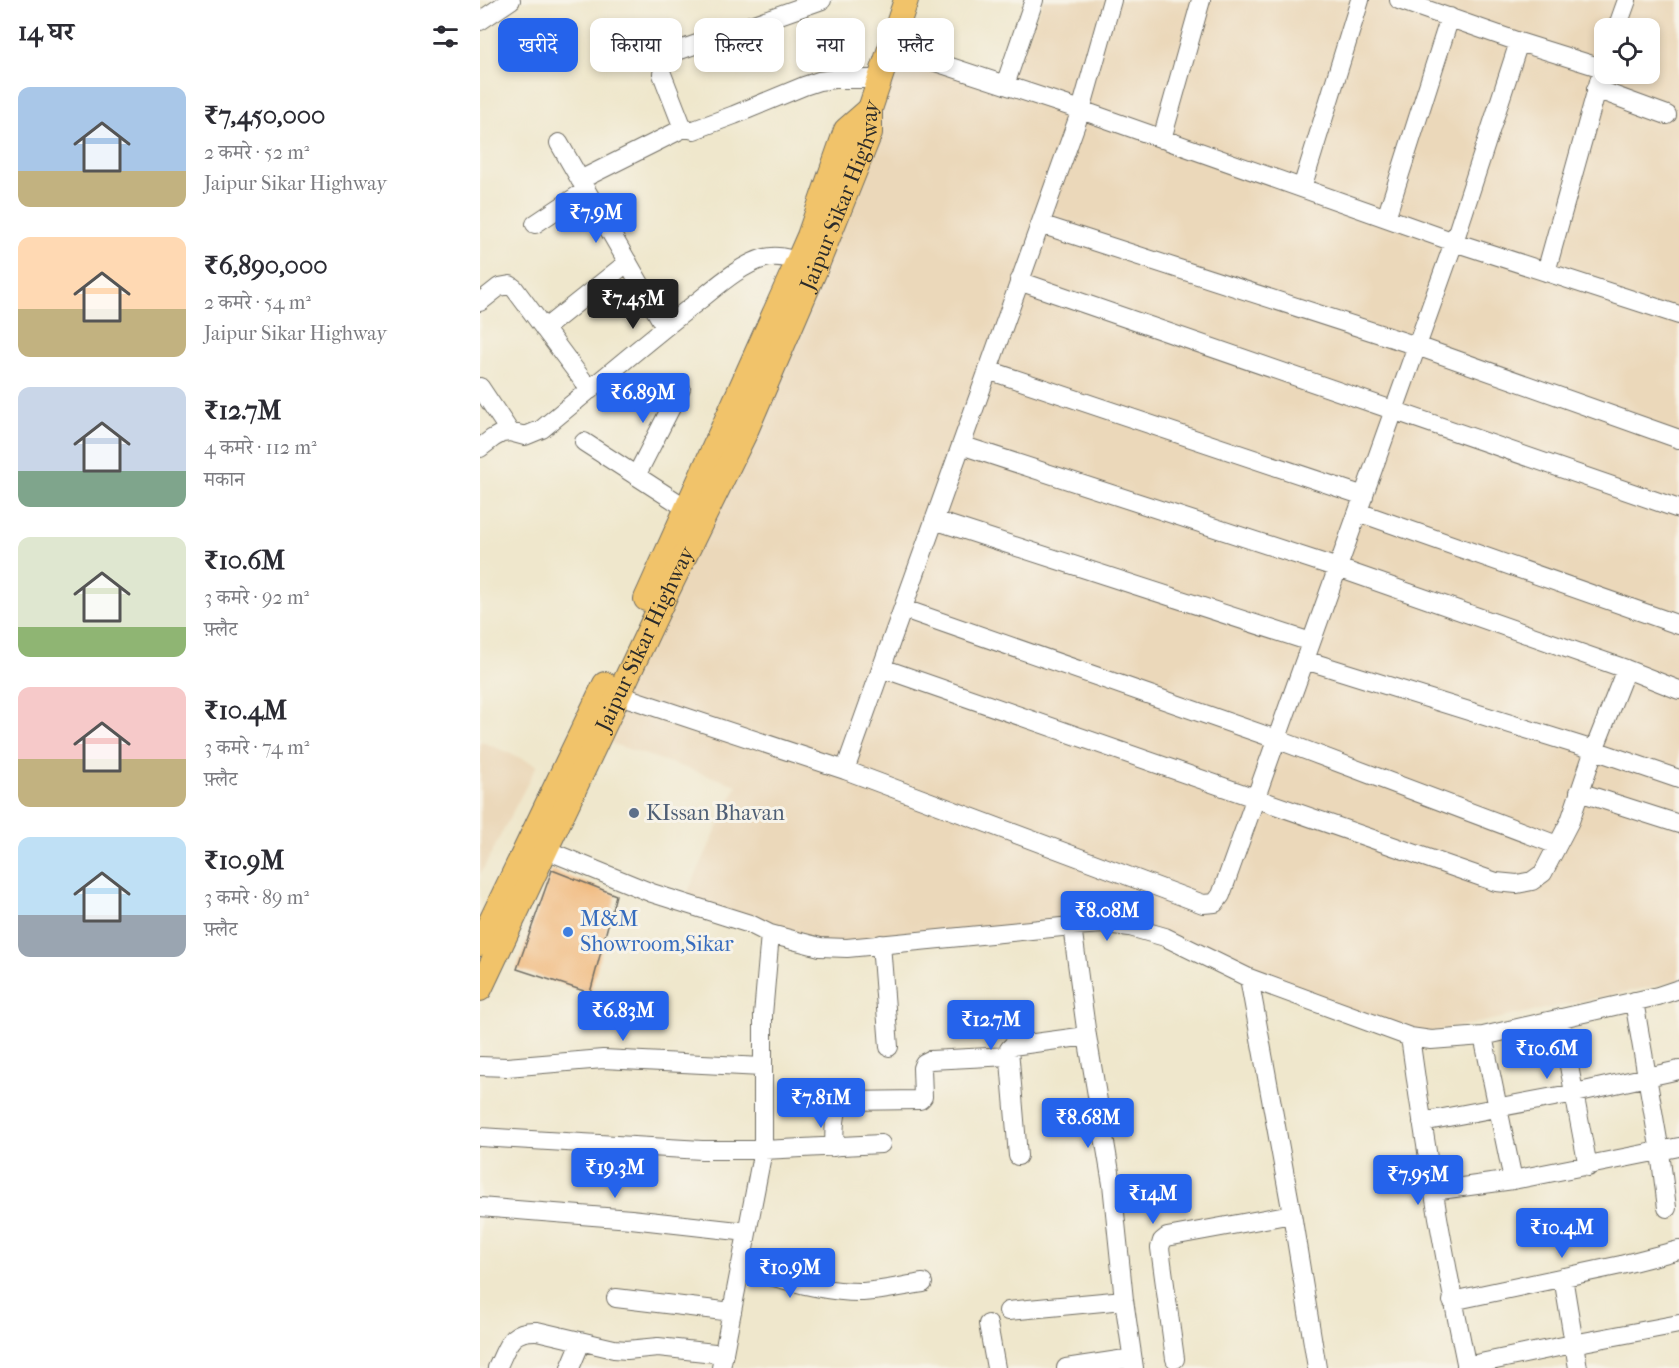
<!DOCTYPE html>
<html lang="hi">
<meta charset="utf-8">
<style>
body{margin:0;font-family:"IM FELL French Canon","Noto Serif Devanagari",serif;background:#f2f2f3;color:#2b2b33;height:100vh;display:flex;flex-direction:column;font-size:22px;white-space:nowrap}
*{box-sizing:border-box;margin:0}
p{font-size:20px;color:#7c7c81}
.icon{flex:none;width:33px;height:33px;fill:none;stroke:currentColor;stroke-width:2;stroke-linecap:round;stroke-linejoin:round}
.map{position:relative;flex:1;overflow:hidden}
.panel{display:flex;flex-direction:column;background:#fff;width:480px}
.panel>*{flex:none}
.guide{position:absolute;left:18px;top:18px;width:570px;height:54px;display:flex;gap:12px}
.buttons{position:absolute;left:1114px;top:18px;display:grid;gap:12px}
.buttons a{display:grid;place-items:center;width:66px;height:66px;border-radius:12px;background:#fff;box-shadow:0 3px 9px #0003;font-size:30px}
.price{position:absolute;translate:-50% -51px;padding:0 14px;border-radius:6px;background:#2563eb;color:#fff;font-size:20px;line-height:39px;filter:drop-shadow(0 2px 3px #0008)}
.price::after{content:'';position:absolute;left:50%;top:36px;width:18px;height:14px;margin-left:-9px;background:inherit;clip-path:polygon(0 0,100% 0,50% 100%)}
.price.active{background:#222;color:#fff}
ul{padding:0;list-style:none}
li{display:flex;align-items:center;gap:18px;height:150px;padding:0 18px}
li span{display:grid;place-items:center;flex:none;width:168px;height:120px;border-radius:12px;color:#555}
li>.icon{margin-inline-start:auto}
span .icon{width:72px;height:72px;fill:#fffc;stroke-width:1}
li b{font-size:26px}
h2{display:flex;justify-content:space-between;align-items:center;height:72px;padding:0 18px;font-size:26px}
.chip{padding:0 21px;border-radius:12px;background:#fff;box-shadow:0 3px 9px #0003;font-size:21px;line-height:54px}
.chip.active{background:#2563eb;color:#fff}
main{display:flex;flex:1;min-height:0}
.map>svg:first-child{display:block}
</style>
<main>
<section class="panel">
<h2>14 घर<svg class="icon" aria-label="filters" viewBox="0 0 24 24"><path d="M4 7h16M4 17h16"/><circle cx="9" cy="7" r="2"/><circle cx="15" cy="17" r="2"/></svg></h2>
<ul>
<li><span style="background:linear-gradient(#a9c7e8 70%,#c2b280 0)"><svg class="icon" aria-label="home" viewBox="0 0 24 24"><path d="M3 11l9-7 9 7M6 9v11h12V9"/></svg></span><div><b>₹7,450,000</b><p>2 कमरे · 52 m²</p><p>Jaipur Sikar Highway</p></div></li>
<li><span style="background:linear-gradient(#ffd9b3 60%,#c2b280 0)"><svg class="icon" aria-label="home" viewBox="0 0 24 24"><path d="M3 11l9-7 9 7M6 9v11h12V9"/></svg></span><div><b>₹6,890,000</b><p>2 कमरे · 54 m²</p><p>Jaipur Sikar Highway</p></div></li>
<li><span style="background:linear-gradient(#c9d6e8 70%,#7fa58c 0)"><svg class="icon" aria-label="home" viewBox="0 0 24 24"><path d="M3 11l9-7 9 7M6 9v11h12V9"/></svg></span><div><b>₹12.7M</b><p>4 कमरे · 112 m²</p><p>मकान</p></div></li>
<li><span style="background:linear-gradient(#dfe7d0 75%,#8fb573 0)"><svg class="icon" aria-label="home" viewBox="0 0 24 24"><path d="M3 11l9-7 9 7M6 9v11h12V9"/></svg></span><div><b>₹10.6M</b><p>3 कमरे · 92 m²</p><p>फ़्लैट</p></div></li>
<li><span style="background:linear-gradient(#f6c9c9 60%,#c2b280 0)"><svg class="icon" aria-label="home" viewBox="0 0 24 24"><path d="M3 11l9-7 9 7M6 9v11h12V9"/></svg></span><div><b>₹10.4M</b><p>3 कमरे · 74 m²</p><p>फ़्लैट</p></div></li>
<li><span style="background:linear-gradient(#bfe0f5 65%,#9aa5b1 0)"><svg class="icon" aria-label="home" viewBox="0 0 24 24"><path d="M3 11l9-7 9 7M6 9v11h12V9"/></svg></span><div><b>₹10.9M</b><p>3 कमरे · 89 m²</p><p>फ़्लैट</p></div></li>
</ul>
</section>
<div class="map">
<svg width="1199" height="1368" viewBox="0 0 1199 1368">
<rect width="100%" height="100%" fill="#f7f3e8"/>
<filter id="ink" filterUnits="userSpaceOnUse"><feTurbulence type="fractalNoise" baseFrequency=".0167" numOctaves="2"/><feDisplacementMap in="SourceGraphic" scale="12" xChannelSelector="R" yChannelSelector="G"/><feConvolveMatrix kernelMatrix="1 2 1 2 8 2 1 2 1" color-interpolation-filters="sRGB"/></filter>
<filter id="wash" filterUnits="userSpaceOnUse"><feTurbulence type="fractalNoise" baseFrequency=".008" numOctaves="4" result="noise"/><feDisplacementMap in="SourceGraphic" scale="24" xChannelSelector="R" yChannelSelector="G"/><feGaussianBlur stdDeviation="1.35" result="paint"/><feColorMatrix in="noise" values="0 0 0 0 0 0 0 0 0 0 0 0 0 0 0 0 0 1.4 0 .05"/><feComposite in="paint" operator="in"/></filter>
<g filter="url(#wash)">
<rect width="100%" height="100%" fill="#efe7cc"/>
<path fill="#ebd8ba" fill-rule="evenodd" d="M564,0H1199V981L930,1037L650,927L340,947L203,903L257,785L118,739L410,47L525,85ZM1125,28H1170V74H1125Z
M0,741L57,765L0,875Z"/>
<g id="blocks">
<path fill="#f0b372" d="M72,870L136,895L110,993L37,969Z"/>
</g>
</g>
<g filter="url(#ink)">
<use href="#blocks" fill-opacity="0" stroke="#706d63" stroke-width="1.5"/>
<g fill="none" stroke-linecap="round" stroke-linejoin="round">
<defs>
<path id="minor" d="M919,0L1039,42L1122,68
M0,21L31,0
M1137,28L1147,0
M410,47L601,110L974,242L1199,315
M200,50L342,0
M182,74L201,123L204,128L214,130L254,115L324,86L339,81L354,79H399
M525,85L554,0
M1116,89L1187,115
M682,139L721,0
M79,143L185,327
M100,180L204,128
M822,188L880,0
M906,218L970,17
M55,224L106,190
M560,224L937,346L1199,439
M1066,272L1125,60
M539,281L1199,509
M0,302L19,287L30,285L34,288L110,390
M64,329L148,262
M508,370L884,496
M0,387L30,432
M104,442L206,508
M481,445L858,568L1146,669L1199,690
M0,448L13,438L22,433L30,432L45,436L62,429C112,388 161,346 212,306C233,290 259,265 285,258C300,254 315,260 329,267
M156,476L201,388
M878,512L1199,625
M454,520L831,642
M424,609L796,739L1077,845
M825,660L1114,750L1199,779
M402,668L1016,882L1037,884L1052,881L1063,873L1090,821L1114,750L1146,669
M128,689L139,695L365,770L723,904L735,903L741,895L974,242L1039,42
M365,770L601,110L632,0
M1099,792L1199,824
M54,845L172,893L270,924L290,934L340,947L367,948L592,926L626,924L650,927L685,937L769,978L930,1037L951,1040L1003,1036L1178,996L1199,989
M592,926L607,1036L632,1184L644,1300L654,1368
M401,944L409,1047
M769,978L812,1214L837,1368
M1154,1001L1180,1152L1187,1208
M1080,1018L1108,1167
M1003,1036L1033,1180L1199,1147
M930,1037C945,1148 964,1258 987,1368
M0,1066L27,1067L123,1059L282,1067
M942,1122L1095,1093L1199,1070
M0,1137L222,1150H283L401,1144
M354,1147C355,1133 352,1109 364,1101L440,1100L443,1097L442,1068L444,1063L450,1060L529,1056
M538,1156L529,1049L532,1046L607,1036
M953,1191L1033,1180
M0,1207L151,1219L267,1232
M259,1268C299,1277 341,1293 383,1292C403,1291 423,1286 443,1283
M1083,1277L1098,1368
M136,1298L252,1312
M972,1301L1141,1265L1199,1250
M528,1311L644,1300
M508,1324L516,1368
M695,1359L680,1248L682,1241L687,1237L812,1214
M986,1366L1093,1344L1199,1324
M17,1368C28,1346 29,1330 57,1331L134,1349L147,1350L178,1347L244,1354
M90,1368L101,1342
M241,1368L283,1150V1015L290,934
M586,1368L652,1358"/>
<g id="major">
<path d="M166,599L318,261L329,236L366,130L390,109"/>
<path d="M0,944L125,684"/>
<path id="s1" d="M0,989L187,592L264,435L335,270L390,133V109L426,0"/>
</g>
</defs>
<use href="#minor" stroke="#706d63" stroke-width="20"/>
<use href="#major" stroke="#706d63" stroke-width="26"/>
<use href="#minor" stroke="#fff" stroke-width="18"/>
<use href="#major" stroke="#f1c36a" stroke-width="24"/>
</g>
</g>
<circle fill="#5c6f8a" stroke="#f7f3e8" stroke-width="2" cx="154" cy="813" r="6"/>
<circle fill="#3f7fe0" stroke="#f7f3e8" stroke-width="2" cx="88" cy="932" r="6"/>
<g text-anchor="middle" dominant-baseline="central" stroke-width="6" stroke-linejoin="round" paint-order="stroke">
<g font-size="22" fill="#2b2b2b" stroke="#f7f3e8">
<text stroke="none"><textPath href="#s1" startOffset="873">Jaipur Sikar Highway</textPath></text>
<text stroke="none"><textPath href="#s1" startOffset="387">Jaipur Sikar Highway</textPath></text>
</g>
<g font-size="22" fill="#4e5e75" stroke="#f7f3e8" text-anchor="start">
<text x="166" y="813">KIssan Bhavan</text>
</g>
<g font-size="22" fill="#366cbe" stroke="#f7f3e8" text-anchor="start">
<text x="100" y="919">M&amp;M<tspan x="100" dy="25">Showroom,Sikar</tspan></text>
</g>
</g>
</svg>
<div class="buttons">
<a><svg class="icon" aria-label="locate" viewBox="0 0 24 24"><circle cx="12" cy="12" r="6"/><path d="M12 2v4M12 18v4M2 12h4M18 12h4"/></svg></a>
</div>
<b class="price" style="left:116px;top:244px">₹7.9M</b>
<b class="price active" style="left:153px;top:330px">₹7.45M</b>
<b class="price" style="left:163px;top:424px">₹6.89M</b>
<b class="price" style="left:627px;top:942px">₹8.08M</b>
<b class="price" style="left:143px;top:1042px">₹6.83M</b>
<b class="price" style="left:511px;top:1051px">₹12.7M</b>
<b class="price" style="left:1067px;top:1080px">₹10.6M</b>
<b class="price" style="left:341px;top:1129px">₹7.81M</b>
<b class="price" style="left:608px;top:1149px">₹8.68M</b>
<b class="price" style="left:135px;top:1199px">₹19.3M</b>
<b class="price" style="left:938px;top:1206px">₹7.95M</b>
<b class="price" style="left:673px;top:1225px">₹14M</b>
<b class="price" style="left:1082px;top:1259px">₹10.4M</b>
<b class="price" style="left:310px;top:1299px">₹10.9M</b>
<div class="guide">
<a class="chip active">खरीदें</a>
<a class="chip">किराया</a>
<a class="chip">फ़िल्टर</a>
<a class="chip">नया</a>
<a class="chip">फ़्लैट</a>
</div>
</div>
</main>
